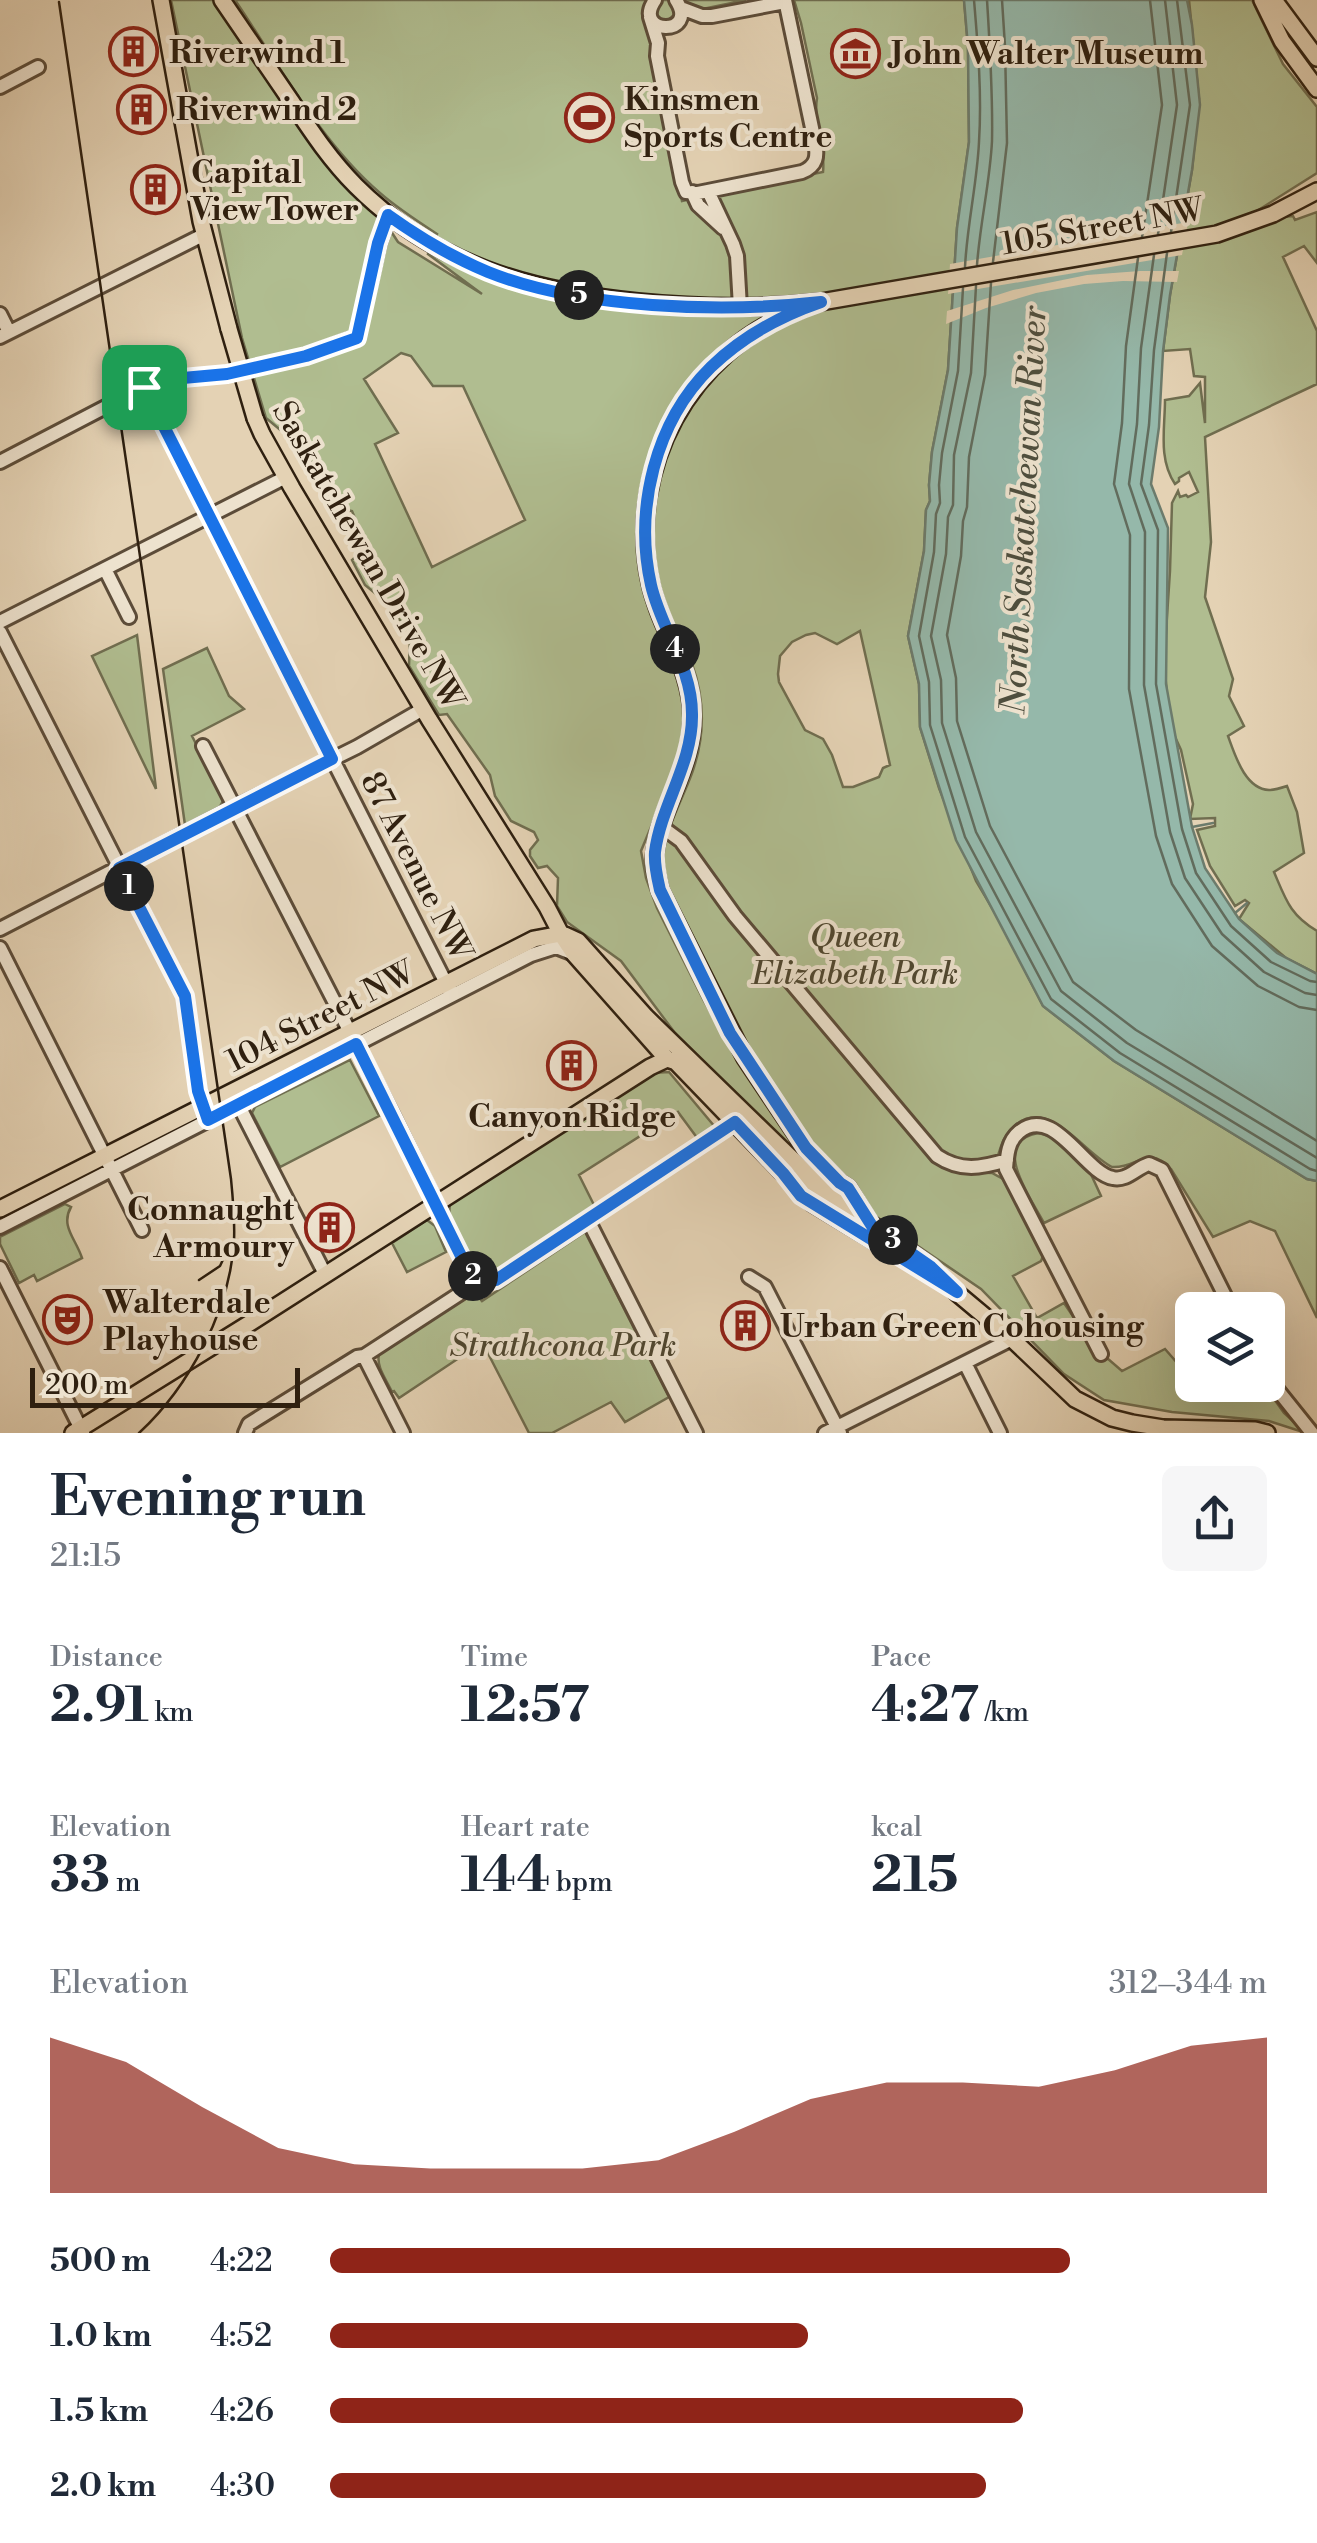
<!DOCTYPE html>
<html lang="en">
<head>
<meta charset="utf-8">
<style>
  body { margin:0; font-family:"Libre Bodoni",serif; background:#f6f6f7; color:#1f2937; height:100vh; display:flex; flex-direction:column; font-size:38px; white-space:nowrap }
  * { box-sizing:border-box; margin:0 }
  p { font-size:32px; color:#747a83 }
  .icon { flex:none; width:55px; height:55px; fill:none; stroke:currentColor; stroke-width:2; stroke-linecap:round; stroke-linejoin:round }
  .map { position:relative; height:1433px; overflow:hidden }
  .drawer { display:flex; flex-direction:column; background:#fff; flex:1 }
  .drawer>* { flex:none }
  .buttons { position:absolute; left:1175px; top:1292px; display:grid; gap:20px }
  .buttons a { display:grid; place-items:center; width:110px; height:110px; border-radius:15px; background:#fff; box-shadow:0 10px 40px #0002; font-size:50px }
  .scale { position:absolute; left:30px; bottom:25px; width:270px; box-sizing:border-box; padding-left:10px; border:5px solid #2f2010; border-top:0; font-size:28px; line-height:35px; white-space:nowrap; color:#2f2010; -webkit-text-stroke:8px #ede2ce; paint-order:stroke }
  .pin { position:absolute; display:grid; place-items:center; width:85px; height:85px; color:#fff; margin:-42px; border-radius:20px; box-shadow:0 5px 15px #0006 }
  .km { position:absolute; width:50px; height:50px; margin:-25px; border-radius:50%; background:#222; color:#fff; font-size:28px; line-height:50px; text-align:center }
  .round { display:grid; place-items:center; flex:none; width:105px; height:105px; border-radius:15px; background:#f6f6f7 }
  .summary { display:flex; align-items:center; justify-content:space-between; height:170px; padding:0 50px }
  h1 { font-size:55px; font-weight:700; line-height:75px }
  .metrics { display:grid; grid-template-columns:repeat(3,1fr); gap:15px; height:170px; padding:10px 50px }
  .metrics div { display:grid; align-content:center }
  .metrics b { font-size:50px; font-weight:700 }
  .metrics small { font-size:28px; font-weight:400 }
  .metrics p { font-size:28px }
  .chart { height:280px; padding:20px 50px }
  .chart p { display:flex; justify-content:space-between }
  .chart svg { width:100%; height:180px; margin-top:10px; fill:#8f2418; opacity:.7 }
  ul { padding:0 50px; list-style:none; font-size:32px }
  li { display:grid; grid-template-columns:160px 120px 1fr; align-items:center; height:75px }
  li i { height:25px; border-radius:12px; background:#8f2418 }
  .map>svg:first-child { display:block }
  .green { fill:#b0bd90; stroke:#706e50; stroke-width:2.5; fill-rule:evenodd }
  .water { fill:#95b8aa; stroke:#6c7b6c; stroke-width:2.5 }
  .pier { fill:#e4d2b4 }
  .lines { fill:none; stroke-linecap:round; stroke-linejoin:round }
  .shore { stroke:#626c5d; stroke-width:2.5 }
  .stream { stroke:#6c7b6c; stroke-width:2.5 }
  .minor-casing { stroke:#5c4c39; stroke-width:18 }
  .major-casing { stroke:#2f2010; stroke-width:20 }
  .minor { stroke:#ede2ce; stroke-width:12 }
  .major { stroke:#e4d2b4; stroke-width:15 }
  .tram { stroke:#2f2010; stroke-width:2.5 }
  .major-bridge-casing { stroke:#2f2010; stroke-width:20; stroke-linecap:butt }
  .major-bridge { stroke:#e4d2b4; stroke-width:15 }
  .route-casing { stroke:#fff; stroke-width:20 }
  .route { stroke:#1a73e8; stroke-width:12 }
  .labels { text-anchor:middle; stroke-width:8; stroke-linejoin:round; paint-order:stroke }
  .poi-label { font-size:32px; font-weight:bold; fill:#2f2010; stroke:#ede2ce; text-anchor:start }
  .street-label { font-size:32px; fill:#2f2010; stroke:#ede2ce }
  .park-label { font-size:32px; font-style:italic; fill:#4f4730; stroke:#ede2ce }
  .water-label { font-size:35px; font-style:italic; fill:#4e4e3e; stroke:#ede2ce }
</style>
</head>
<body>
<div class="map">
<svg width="1317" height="1433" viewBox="0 0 1317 1433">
  <rect width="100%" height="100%" fill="#e4d2b4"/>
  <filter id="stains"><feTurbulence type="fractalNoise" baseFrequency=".002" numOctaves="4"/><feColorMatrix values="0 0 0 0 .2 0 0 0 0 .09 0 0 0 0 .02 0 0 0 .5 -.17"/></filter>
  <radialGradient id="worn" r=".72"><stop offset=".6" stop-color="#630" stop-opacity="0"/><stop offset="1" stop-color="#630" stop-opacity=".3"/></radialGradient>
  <!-- green -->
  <path class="green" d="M 171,0 L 218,0 L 381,216 L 398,242 L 482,294 L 428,254 L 437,234 C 417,221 397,208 380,193 C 322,144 277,62 235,0 L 746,0 L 674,15 L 659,28 L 651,51 L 682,201 L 823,172 C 826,146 813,122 817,98 L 801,23 L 794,0 L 964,0 L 968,47 L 969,142 L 957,228 L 948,370 L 932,452 L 929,485 L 930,501 L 926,510 L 924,551 L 908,636 L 919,684 L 920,727 L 939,788 L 976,881 L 1001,923 L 1043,1006 L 1114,1061 L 1307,1179 L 1317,1181 L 1317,1318 L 1275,1231 L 1250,1221 L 1213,1237 L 1171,1169 C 1147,1143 1138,1169 1112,1167 C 1082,1152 1041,1085 1006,1136 C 1001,1143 1000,1151 997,1158 L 963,1172 L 992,1173 L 1003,1179 L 1044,1254 L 1041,1261 L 1013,1276 L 1037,1318 L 1064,1303 L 1093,1346 L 1122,1371 L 1165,1349 L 1192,1380 L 1192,1385 L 1197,1385 L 1206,1396 L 1235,1385 L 1264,1385 L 1284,1413 L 1306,1433 L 1269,1421 L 1172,1412 L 1104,1400 L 1064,1374 L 981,1289 L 871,1214 L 849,1180 L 813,1148 L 729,1022 L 664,886 C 655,845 678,811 692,773 C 705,737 705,700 692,664 L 686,685 L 684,748 L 641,851 L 646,878 L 657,908 L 704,1001 L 732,1050 L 804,1159 L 784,1144 L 675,1033 L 621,961 L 567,922 L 557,906 L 558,878 L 547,866 L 538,868 L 530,856 L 530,850 L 538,840 L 534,832 L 511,821 L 495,796 L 490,775 L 447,714 L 439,715 L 409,666 L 410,634 L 387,603 L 365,585 L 352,560 L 367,547 L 352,511 L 331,507 L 309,458 L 296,443 L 266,418 L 242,338 ZM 401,353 L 411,356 L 433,386 L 463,386 L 525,520 L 432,567 L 375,444 L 398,433 L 364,379 ZM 860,631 L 890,765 L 883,768 L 879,777 L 853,787 L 843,787 L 832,755 L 823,739 L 805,730 L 779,682 L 778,674 L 780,656 L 792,642 L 806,635 L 815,633 L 837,644 Z
    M 1189,0 L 1252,0 L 1283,64 L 1317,107 L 1317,173 L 1252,214 L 1273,218 L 1293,216 L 1295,220 L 1317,212 L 1317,263 L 1304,246 L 1283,257 L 1317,331 L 1317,384 L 1205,437 L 1211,542 L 1205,597 L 1233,679 L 1229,696 L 1244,726 L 1228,736 C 1235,755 1245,789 1269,790 C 1275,790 1281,788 1287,786 L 1297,812 L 1304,853 L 1274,872 C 1286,900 1290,915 1317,931 L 1317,974 L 1286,958 L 1239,919 L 1249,903 L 1245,900 L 1235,906 L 1210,866 L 1197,830 L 1215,826 L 1215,818 L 1190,819 L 1193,804 L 1181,750 L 1170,726 L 1164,662 L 1170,571 L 1172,503 L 1178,491 L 1180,497 L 1186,495 L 1188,497 L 1198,492 L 1189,472 L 1179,478 L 1179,481 L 1175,484 C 1158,459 1165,428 1165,400 L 1189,396 L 1200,383 L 1205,423 L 1205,377 L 1194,376 L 1190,349 L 1163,351 L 1170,295 L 1192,170 L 1199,99 Z
    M 137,635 L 156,789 L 92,656 Z
    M 207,648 L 229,696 L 244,709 L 192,736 L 224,799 L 219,808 L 185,825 L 163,669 Z
    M 350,1060 L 379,1116 L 280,1167 L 252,1113 L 255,1107 Z
    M 669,1072 L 715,1127 L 698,1139 L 678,1112 L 579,1175 L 594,1205 L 502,1268 L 488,1273 L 479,1270 L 473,1264 L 449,1218 L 450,1201 L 652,1073 Z
    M 1038,1133 L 1050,1136 L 1089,1170 L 1101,1196 L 1044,1223 C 1031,1198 989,1142 1038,1133 Z
    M 65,1204 L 71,1207 C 60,1226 76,1239 82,1258 L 37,1281 L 34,1275 L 19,1283 L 0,1244 L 0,1237 Z
    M 427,1220 L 435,1226 L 446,1252 L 407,1272 L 392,1243 Z
    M 585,1232 L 669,1397 L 625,1422 L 611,1402 L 552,1433 L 529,1433 L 478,1334 L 472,1338 L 477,1346 L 399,1398 L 394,1391 L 392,1392 C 386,1379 376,1367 379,1354 L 473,1291 L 482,1301 Z"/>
  <!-- water -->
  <path class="water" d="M 964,0 L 1187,0 L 1192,25 L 1200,105 L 1192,170 L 1170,295 L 1163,351 L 1159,427 L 1151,484 L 1168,528 L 1166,684 L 1192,827 L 1205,868 L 1239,919 L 1277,953 L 1317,974 L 1317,1181 L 1307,1179 L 1114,1061 L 1043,1006 L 956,840 L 920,727 L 919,684 L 908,636 L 924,551 L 926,510 L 930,501 L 929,485 L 932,452 L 948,370 L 957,228 L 969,142 L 968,47 Z"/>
  <!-- pier -->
  <path class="pier" d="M 1188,222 L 1182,255 L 948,294 L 950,264 Z
    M 1140,271 L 1179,271 L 1177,282 L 1123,281 L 1084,284 L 1036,293 L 986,308 L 946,324 L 947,311 L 1013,290 L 1087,275 Z"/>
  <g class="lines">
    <!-- shore -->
    <path class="shore" d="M 1171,232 L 1190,105 L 1177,0
      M 1158,234 L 1177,105 L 1165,0
      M 1142,237 L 1162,105 L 1150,0
      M 1167,253 L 1154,350 L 1149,425 L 1141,484 L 1158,530 L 1156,684 L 1182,829 L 1196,873 L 1231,926 L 1271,962 L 1310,981 L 1317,982
      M 1154,255 L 1141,348 L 1137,424 L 1129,484 L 1145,532 L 1144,685 L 1170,832 L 1185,878 L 1222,934 L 1264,972 L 1305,993 L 1317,995
      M 1138,258 L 1126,346 L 1122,423 L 1114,484 L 1130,535 L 1129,689 L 1156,836 L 1172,884 L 1212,946 L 1258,986 L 1299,1007 L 1317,1010
      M 993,262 L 1007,143 L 1005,46 L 1002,0
      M 977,265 C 980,223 990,182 992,141 C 993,94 990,47 987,0
      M 965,267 C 967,225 977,184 979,142 C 982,95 978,47 974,0
      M 991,283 L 985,375 L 969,457 L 967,507 L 963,521 L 961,556 L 947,635 L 956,678 L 957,721 L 990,826 L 1073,982 L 1136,1030 L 1317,1141
      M 976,286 L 971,373 L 954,455 L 953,505 L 948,517 L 946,554 L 931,636 L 941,680 L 942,723 L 976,832 L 1061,991 L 1127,1043 L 1317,1158
      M 963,288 L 958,371 L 942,453 L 939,485 L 940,503 L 936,514 L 934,552 L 919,636 L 929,682 L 930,725 L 965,837 L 1051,999 L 1120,1053 L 1310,1169 L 1317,1171"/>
    <!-- stream -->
    <path class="stream" d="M 1192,827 L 1213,823
      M 1235,913 L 1247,903"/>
    <defs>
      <path id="minor" d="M 655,0 C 631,35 700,37 676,0
        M 681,8 L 702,16 L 712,16 L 785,2
        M 650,17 L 658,43 L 657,56 L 682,182 L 686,192 L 698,193 L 802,172 C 817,166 818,156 815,142 L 785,0
        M 0,87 L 38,67
        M 708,191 L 733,244 L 737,256 L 740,307
        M 692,192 L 698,205 L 723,228
        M 0,314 L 9,332
        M 0,337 L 205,234
        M 144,387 L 452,995
        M 0,462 L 144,387 L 183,378 L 227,374 L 306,356 L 357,337 L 379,243 L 389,215
        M 105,569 L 129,617
        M 0,622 L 286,477
        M 0,632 L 185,996 L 198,1091 L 206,1113
        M 203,746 L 392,1114 L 468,1270 C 475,1280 485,1284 496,1280 L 735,1122
        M 662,827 L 681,841 L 735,916 L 937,1156 C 961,1172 981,1168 1007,1160
        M 0,929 L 234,808 L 357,747 L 423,709
        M 0,948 L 142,1230
        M 235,1098 L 325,1274
        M 588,1220 L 696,1433
        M 0,1227 L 531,955 L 556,947 L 574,954
        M 0,1268 L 83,1433
        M 749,1277 L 765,1287 L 840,1433
        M 1101,1354 L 1006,1169 C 1007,1155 1008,1141 1019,1132 C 1054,1103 1084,1173 1113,1178 C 1127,1181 1136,1168 1149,1164 L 1162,1170 L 1232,1310
        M 364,1356 L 403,1433
        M 965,1363 L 1000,1433
        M 1268,1378 L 1312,1433
        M 245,1433 L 249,1424 L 257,1419 L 357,1357 L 364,1356 L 467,1289
        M 825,1433 L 1012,1339"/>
      <path id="major" d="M 161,0 L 201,221 L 229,329
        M 222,0 C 245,34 268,67 291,101 C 311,131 330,160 356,186 C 435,265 530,291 638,302 C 700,308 760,309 821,302 L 1217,234 L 1273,214 L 1317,191
        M 1262,0 L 1282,41 L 1317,89
        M 1274,0 L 1317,58
        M 799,310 C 690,351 626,469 650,582 C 660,630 693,669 692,720 C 692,767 661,807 655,852 C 653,865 657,877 660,890 L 745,1058 L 806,1149 L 840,1183 L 848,1188 L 871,1226
        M 255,418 L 262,434 L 292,488 L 429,719 L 547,907 L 561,934 L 574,954 L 667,1059 L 676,1062 L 783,1173 L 821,1200 L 834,1200
        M 565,935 L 578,941 L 646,1017 L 823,1189 L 931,1267 L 957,1293 L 1012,1339 L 1075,1399 L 1112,1418 L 1132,1423 L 1163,1428 L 1255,1430 L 1267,1433
        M 812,1203 L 886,1248
        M 0,1209 L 534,939 L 561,934
        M 73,1433 L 250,1323 L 650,1067 L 667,1059"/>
    </defs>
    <!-- minor casing -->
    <use href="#minor" class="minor-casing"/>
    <!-- major casing -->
    <use href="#major" class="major-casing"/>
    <!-- minor -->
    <use href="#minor" class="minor"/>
    <!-- major -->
    <use href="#major" class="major"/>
    <!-- tram -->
    <path class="tram" d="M 59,2 L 231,1179 C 233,1199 235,1220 234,1241 C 230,1310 189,1387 139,1433
      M 199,1280 L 220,1266 L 228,1249"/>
    <defs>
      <path id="major-bridge" d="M 229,329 L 255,418"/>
    </defs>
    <!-- major-bridge casing -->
    <use href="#major-bridge" class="major-bridge-casing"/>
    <!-- major-bridge -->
    <use href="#major-bridge" class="major-bridge"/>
  </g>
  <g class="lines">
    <defs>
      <path id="route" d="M 388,215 C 420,238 452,257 488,272 C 580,309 723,313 821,302 C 780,316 743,336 711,367 C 655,422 634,509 651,585 C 661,629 692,667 692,714 C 693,763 661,805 655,852 C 654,865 657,877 660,890 L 730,1033 L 806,1148 L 840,1183 L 848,1188 L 872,1226 L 931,1267 L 957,1292 L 801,1196 L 783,1173 L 735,1122 L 496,1280 C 485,1283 475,1280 468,1270 L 356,1044 L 208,1120 L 198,1091 L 185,996 L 119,868 L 332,759 L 144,387 L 183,378 L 227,374 L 306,356 L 357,338 L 378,243 Z"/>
    </defs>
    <!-- route casing -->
    <use href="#route" class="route-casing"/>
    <!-- route -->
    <use href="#route" class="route"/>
  </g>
  <!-- icons -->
  <defs>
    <symbol id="building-ring" viewBox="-11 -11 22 22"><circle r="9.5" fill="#ede2ce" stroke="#8f2418" stroke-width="1.5"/><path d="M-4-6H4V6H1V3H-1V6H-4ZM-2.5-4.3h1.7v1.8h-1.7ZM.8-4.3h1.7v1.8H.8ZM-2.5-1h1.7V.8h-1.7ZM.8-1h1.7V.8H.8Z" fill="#8f2418"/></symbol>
    <symbol id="museum-ring" viewBox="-11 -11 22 22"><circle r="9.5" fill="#ede2ce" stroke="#8f2418" stroke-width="1.5"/><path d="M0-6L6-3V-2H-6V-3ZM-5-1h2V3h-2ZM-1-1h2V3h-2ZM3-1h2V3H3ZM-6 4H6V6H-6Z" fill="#8f2418"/></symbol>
    <symbol id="stadium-ring" viewBox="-11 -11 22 22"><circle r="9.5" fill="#ede2ce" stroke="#8f2418" stroke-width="1.5"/><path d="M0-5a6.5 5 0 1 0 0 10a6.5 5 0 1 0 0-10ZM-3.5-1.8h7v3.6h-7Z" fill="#8f2418"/></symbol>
    <symbol id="theatre-ring" viewBox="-11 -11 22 22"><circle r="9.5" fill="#ede2ce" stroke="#8f2418" stroke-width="1.5"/><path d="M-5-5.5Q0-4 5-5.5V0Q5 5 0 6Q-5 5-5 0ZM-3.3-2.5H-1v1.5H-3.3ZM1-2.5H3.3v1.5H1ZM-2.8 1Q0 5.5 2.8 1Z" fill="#8f2418"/></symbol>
  </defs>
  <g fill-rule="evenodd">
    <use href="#building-ring" x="106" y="24" width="55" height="55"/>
    <use href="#museum-ring" x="828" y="26" width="55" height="55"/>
    <use href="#building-ring" x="114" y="82" width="55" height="55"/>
    <use href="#stadium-ring" x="562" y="90" width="55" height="55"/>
    <use href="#building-ring" x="128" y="162" width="55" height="55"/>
    <use href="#building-ring" x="544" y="1038" width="55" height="55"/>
    <use href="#building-ring" x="302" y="1200" width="55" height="55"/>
    <use href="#theatre-ring" x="40" y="1292" width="55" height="55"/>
    <use href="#building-ring" x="718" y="1298" width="55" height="55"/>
  </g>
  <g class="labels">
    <!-- poi labels -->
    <g class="poi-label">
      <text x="169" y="63">Riverwind 1</text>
      <text x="891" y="64">John Walter Museum</text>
      <text x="624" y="110">Kinsmen<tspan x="624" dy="37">Sports Centre</tspan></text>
      <text x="176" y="120">Riverwind 2</text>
      <text x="191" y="183">Capital<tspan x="191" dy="37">View Tower</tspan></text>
      <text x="572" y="1127" text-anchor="middle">Canyon Ridge</text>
      <text x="294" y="1220" text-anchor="end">Connaught<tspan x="294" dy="37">Armoury</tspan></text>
      <text x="103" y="1313">Walterdale<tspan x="103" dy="37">Playhouse</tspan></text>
      <text x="780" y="1337">Urban Green Cohousing</text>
    </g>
    <!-- street labels -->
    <g class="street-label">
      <text transform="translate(1102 226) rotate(-10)" y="11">105 Street NW</text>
      <text transform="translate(369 555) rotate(60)" y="11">Saskatchewan Drive NW</text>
      <text transform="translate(417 866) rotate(63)" y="11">87 Avenue NW</text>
      <text transform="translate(320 1016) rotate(-27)" y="11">104 Street NW</text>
    </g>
    <!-- park labels -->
    <g class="park-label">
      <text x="855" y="947">Queen<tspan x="855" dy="37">Elizabeth Park</tspan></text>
      <text x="563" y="1356">Strathcona Park</text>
    </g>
    <!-- water labels -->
    <g class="water-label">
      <text transform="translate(1023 510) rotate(-87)" y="12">North Saskatchewan River</text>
    </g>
  </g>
  <rect width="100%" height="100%" filter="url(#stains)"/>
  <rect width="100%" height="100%" fill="url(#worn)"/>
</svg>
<div class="buttons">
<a><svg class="icon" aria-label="layers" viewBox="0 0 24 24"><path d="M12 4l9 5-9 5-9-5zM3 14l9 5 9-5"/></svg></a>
</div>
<div class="scale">200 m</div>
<div class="pin" style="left:144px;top:387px;background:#1e9e55"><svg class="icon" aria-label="arrive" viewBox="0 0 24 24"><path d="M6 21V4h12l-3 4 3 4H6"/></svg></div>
<b class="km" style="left:129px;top:886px">1</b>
<b class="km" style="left:473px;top:1276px">2</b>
<b class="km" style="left:893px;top:1240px">3</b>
<b class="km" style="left:675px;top:649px">4</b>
<b class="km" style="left:579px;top:295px">5</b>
</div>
<section class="drawer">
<div class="summary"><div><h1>Evening run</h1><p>21:15</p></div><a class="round"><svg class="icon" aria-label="share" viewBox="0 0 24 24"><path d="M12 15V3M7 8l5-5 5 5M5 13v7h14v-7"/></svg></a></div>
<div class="metrics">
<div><p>Distance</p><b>2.91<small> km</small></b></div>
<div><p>Time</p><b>12:57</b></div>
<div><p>Pace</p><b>4:27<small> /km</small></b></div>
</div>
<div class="metrics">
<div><p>Elevation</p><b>33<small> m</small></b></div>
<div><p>Heart rate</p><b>144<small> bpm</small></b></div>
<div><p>kcal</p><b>215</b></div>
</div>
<div class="chart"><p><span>Elevation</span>312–344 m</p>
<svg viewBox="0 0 160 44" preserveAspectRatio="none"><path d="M0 44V6L10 12L20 23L30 33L40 37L50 38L60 38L70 38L80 36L90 29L100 21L110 17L120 17L130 18L140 14L150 8L160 6V44z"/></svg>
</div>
<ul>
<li><b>500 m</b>4:22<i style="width:79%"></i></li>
<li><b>1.0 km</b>4:52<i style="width:51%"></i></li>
<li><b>1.5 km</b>4:26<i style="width:74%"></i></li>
<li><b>2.0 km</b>4:30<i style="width:70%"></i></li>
</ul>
</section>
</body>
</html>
